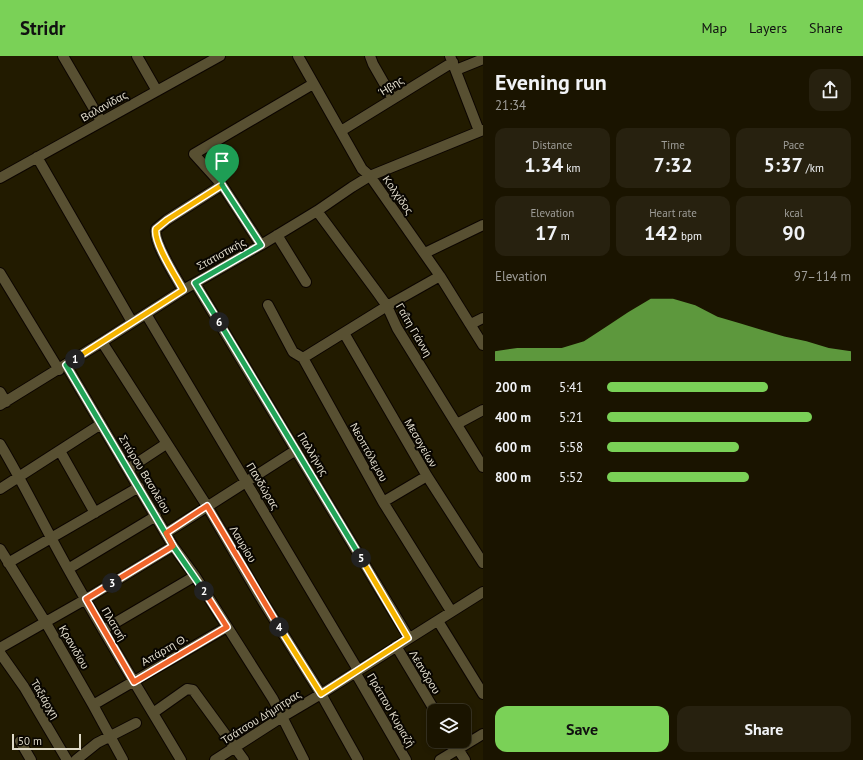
<!DOCTYPE html>
<html lang="en">
<head>
<meta charset="utf-8">
<style>
  body { margin:0; font-family:"PT Sans",sans-serif; background:#27210f; color:#f1f3f6; height:100vh; display:flex; flex-direction:column; font-size:15px; white-space:nowrap }
  * { box-sizing:border-box; margin:0 }
  p { font-size:13px; color:#9f9e99 }
  .icon { flex:none; width:22px; height:22px; fill:none; stroke:currentColor; stroke-width:2; stroke-linecap:round; stroke-linejoin:round }
  .map { position:relative; flex:1; overflow:hidden }
  .sheet { display:flex; flex-direction:column; background:#1a1400; width:380px }
  .sheet>* { flex:none }
  .buttons { position:absolute; left:427px; top:648px; display:grid; gap:8px }
  .buttons a { display:grid; place-items:center; width:44px; height:44px; border-radius:8px; background:#1a1400; box-shadow:0 2px 6px #0003,0 0 0 1px #383322; font-size:20px }
  .scale { position:absolute; left:12px; bottom:10px; width:69px; box-sizing:border-box; padding-left:4px; border:2px solid #dfdac9; border-top:0; font-size:11px; line-height:14px; white-space:nowrap; color:#dfdac9; -webkit-text-stroke:3px #090600; paint-order:stroke }
  .pin { position:absolute; display:grid; place-items:center; width:34px; height:34px; color:#fff; margin:-41px -17px; border-radius:50% 50% 50% 0; rotate:-45deg; box-shadow:0 0 4px #0007 }
  .pin .icon { rotate:45deg }
  .km { position:absolute; width:20px; height:20px; margin:-10px; border-radius:50%; background:#222; color:#fff; font-size:11px; line-height:20px; text-align:center }
  .round { display:grid; place-items:center; flex:none; width:42px; height:42px; border-radius:12px; background:#27210f }
  .head { display:flex; align-items:center; justify-content:space-between; height:68px; padding:0 12px }
  h1 { font-size:22px; font-weight:800; line-height:30px }
  .stats { display:grid; grid-template-columns:repeat(3,1fr); gap:6px; height:68px; padding:4px 12px }
  .stats div { display:grid; align-content:center; border-radius:10px; background:#27210f; text-align:center }
  .stats b { font-size:20px; font-weight:800 }
  .stats small { font-size:11px; font-weight:400 }
  .stats p { font-size:11px }
  .chart { height:112px; padding:8px 12px }
  .chart p { display:flex; justify-content:space-between }
  .chart svg { width:100%; height:72px; margin-top:4px; fill:#7ad157; opacity:.7 }
  .cta { display:flex; gap:8px; margin-top:auto; padding:8px 12px }
  .cta a { flex:1; height:46px; border-radius:12px; background:#7ad157; color:#111; font-size:16px; font-weight:800; line-height:46px; text-align:center }
  .cta a+a { background:#27210f; color:#f1f3f6 }
  ul { padding:0 12px; list-style:none; font-size:13px }
  li { display:grid; grid-template-columns:64px 48px 1fr; align-items:center; height:30px }
  li i { height:10px; border-radius:5px; background:#7ad157 }
  header { display:flex; align-items:center; gap:24px; box-sizing:border-box; height:56px; padding:0 20px; background:#7ad157; color:#111 }
  header strong { font-size:19px }
  nav { display:flex; gap:22px; margin-inline-start:auto; font-size:14px }
  main { display:flex; flex:1; min-height:0 }
  .map>svg:first-child { display:block }
  .lines { fill:none; stroke-linecap:round; stroke-linejoin:round }
  .minor-casing { stroke:#0c0500; stroke-width:12 }
  .minor { stroke:#585032; stroke-width:10 }
  .split-1-casing { stroke:#fff; stroke-width:8 }
  .split-2-casing { stroke:#fff; stroke-width:8 }
  .split-3-casing { stroke:#fff; stroke-width:8 }
  .split-4-casing { stroke:#fff; stroke-width:8 }
  .split-5-casing { stroke:#fff; stroke-width:8 }
  .split-6-casing { stroke:#fff; stroke-width:8 }
  .split-7-casing { stroke:#fff; stroke-width:8 }
  .split-1 { stroke:#f5b400; stroke-width:5 }
  .split-2 { stroke:#22a559; stroke-width:5 }
  .split-3 { stroke:#f0652b; stroke-width:5 }
  .split-4 { stroke:#f0652b; stroke-width:5 }
  .split-5 { stroke:#f5b400; stroke-width:5 }
  .split-6 { stroke:#22a559; stroke-width:5 }
  .split-7 { stroke:#22a559; stroke-width:5 }
  .labels { text-anchor:middle; stroke-width:4; stroke-linejoin:round; paint-order:stroke }
  .street-label { font-size:11px; fill:#dfdac9; stroke:#090600 }
</style>
</head>
<body>
<header>
<strong>Stridr</strong>
<nav><a>Map</a><a>Layers</a><a>Share</a></nav>
</header>
<main>
<div class="map">
<svg width="483" height="704" viewBox="0 0 483 704">
  <rect width="100%" height="100%" fill="#221b00"/>
  <g class="lines">
    <defs>
      <path id="minor" d="M 63,0 L 101,65
        M 137,0 L 157,35
        M 298,0 L 362,113 L 370,120 L 440,220 L 483,289
        M 370,0 L 373,8 L 393,43
        M 450,0 L 479,75
        M 456,14 L 483,3
        M 341,75 L 453,6
        M 37,101 L 132,266
        M 0,122 L 220,0
        M 317,155 L 377,236 L 387,250 L 397,272 L 483,411
        M 277,179 L 306,226
        M 261,189 L 222,129 L 194,98 L 313,28
        M 425,197 L 483,169
        M 0,217 L 59,314
        M 195,227 L 409,582
        M 183,234 C 176,221 153,186 156,173 L 167,164 L 222,129
        M 268,249 L 293,296 L 303,302 L 383,446 L 451,555
        M 146,258 L 358,614
        M 471,268 L 483,262
        M 344,277 L 427,420 L 483,507
        M 102,286 L 207,450 L 262,544 L 321,638 L 358,704
        M 303,302 L 387,250 L 440,220
        M 66,309 L 173,490 L 195,520 L 273,643 L 304,704
        M 0,336 L 6,346
        M 0,349 L 102,286 L 183,234 L 261,189 L 317,155 L 352,131 L 370,120 L 483,74
        M 457,368 L 483,354
        M 0,388 C 24,428 44,470 67,511 C 103,576 143,640 181,704
        M 60,395 L 95,457
        M 128,413 L 166,388
        M 0,433 L 101,368
        M 383,446 L 427,420
        M 166,477 L 296,394
        M 0,493 L 46,567 L 93,649 L 123,704
        M 8,507 L 139,431
        M 68,513 L 156,460
        M 438,565 L 483,638
        M 103,574 L 195,520
        M 396,590 L 435,655
        M 0,592 L 86,543 L 173,490
        M 0,597 L 24,631 L 67,704
        M 355,616 L 406,704
        M 93,649 L 227,571
        M 153,657 L 187,633 L 193,634 L 244,704
        M 20,685 L 31,704
        M 453,685 L 465,704
        M 76,704 L 97,687 L 136,667
        M 215,704 L 282,661 L 321,638 L 483,536
        M 440,704 L 483,678"/>
    </defs>
    <!-- minor casing -->
    <use href="#minor" class="minor-casing"/>
    <!-- minor -->
    <use href="#minor" class="minor"/>
  </g>
  <g class="lines">
    <defs>
      <path id="split-1" d="M 75,303 L 183,234 C 176,221 153,186 156,173 L 167,164 L 222,129"/>
      <path id="split-2" d="M 75,303 L 66,309 L 173,490 L 204,535"/>
      <path id="split-3" d="M 112,527 L 86,543 L 134,626 L 227,571 L 204,535"/>
      <path id="split-4" d="M 112,527 L 173,490 L 166,477 L 207,450 L 279,571"/>
      <path id="split-5" d="M 279,571 L 321,638 L 408,582 L 361,502"/>
      <path id="split-6" d="M 219,266 L 361,502"/>
      <path id="split-7" d="M 219,266 L 195,227 L 261,189 L 222,129"/>
    </defs>
    <!-- split-1 casing -->
    <use href="#split-1" class="split-1-casing"/>
    <!-- split-2 casing -->
    <use href="#split-2" class="split-2-casing"/>
    <!-- split-3 casing -->
    <use href="#split-3" class="split-3-casing"/>
    <!-- split-4 casing -->
    <use href="#split-4" class="split-4-casing"/>
    <!-- split-5 casing -->
    <use href="#split-5" class="split-5-casing"/>
    <!-- split-6 casing -->
    <use href="#split-6" class="split-6-casing"/>
    <!-- split-7 casing -->
    <use href="#split-7" class="split-7-casing"/>
    <!-- split-1 -->
    <use href="#split-1" class="split-1"/>
    <!-- split-2 -->
    <use href="#split-2" class="split-2"/>
    <!-- split-3 -->
    <use href="#split-3" class="split-3"/>
    <!-- split-4 -->
    <use href="#split-4" class="split-4"/>
    <!-- split-5 -->
    <use href="#split-5" class="split-5"/>
    <!-- split-6 -->
    <use href="#split-6" class="split-6"/>
    <!-- split-7 -->
    <use href="#split-7" class="split-7"/>
  </g>
  <g class="labels">
    <!-- street labels -->
    <g class="street-label">
      <text transform="translate(391 30) rotate(-32)" y="4">Ήβης</text>
      <text transform="translate(104 50) rotate(-29)" y="4">Βαλανίδας</text>
      <text transform="translate(398 139) rotate(55)" y="4">Κολχίδος</text>
      <text transform="translate(221 198) rotate(-29)" y="4">Στατιστικής</text>
      <text transform="translate(414 274) rotate(60)" y="4">Γαΐτη Γιάννη</text>
      <text transform="translate(421 387) rotate(60)" y="4">Μεσογείων</text>
      <text transform="translate(369 396) rotate(61)" y="4">Νεοπτόλεμου</text>
      <text transform="translate(313 398) rotate(59)" y="4">Παλλήνης</text>
      <text transform="translate(145 418) rotate(59)" y="4">Σπύρου Βασιλείου</text>
      <text transform="translate(263 430) rotate(59)" y="4">Πανδώρας</text>
      <text transform="translate(243 488) rotate(59)" y="4">Λαυρίου</text>
      <text transform="translate(114 568) rotate(60)" y="4">Πλατσή</text>
      <text transform="translate(74 591) rotate(60)" y="4">Κρανιδίου</text>
      <text transform="translate(164 594) rotate(-30)" y="4">Απάρτη Θ.</text>
      <text transform="translate(425 616) rotate(59)" y="4">Λέανδρου</text>
      <text transform="translate(45 643) rotate(59)" y="4">Ταξιάρχη</text>
      <text transform="translate(391 654) rotate(60)" y="4">Πράττου Κυριαζή</text>
      <text transform="translate(261 661) rotate(-32)" y="4">Τσάτσου Δήμητρας</text>
    </g>
  </g>
</svg>
<div class="buttons">
<a><svg class="icon" aria-label="layers" viewBox="0 0 24 24"><path d="M12 4l9 5-9 5-9-5zM3 14l9 5 9-5"/></svg></a>
</div>
<div class="scale">50 m</div>
<div class="pin" style="left:222px;top:129px;background:#1e9e55"><svg class="icon" aria-label="arrive" viewBox="0 0 24 24"><path d="M6 21V4h12l-3 4 3 4H6"/></svg></div>
<b class="km" style="left:75px;top:303px">1</b>
<b class="km" style="left:204px;top:535px">2</b>
<b class="km" style="left:112px;top:527px">3</b>
<b class="km" style="left:279px;top:571px">4</b>
<b class="km" style="left:361px;top:502px">5</b>
<b class="km" style="left:219px;top:266px">6</b>
</div>
<section class="sheet">
<div class="head"><div><h1>Evening run</h1><p>21:34</p></div><a class="round"><svg class="icon" aria-label="share" viewBox="0 0 24 24"><path d="M12 15V3M7 8l5-5 5 5M5 13v7h14v-7"/></svg></a></div>
<div class="stats">
<div><p>Distance</p><b>1.34<small> km</small></b></div>
<div><p>Time</p><b>7:32</b></div>
<div><p>Pace</p><b>5:37<small> /km</small></b></div>
</div>
<div class="stats">
<div><p>Elevation</p><b>17<small> m</small></b></div>
<div><p>Heart rate</p><b>142<small> bpm</small></b></div>
<div><p>kcal</p><b>90</b></div>
</div>
<div class="chart"><p><span>Elevation</span>97–114 m</p>
<svg viewBox="0 0 160 44" preserveAspectRatio="none"><path d="M0 44V38L10 36L20 36L30 36L40 32L50 23L60 14L70 6L80 6L90 10L100 17L110 21L120 25L130 29L140 32L150 36L160 38V44z"/></svg>
</div>
<ul>
<li><b>200 m</b>5:41<i style="width:66%"></i></li>
<li><b>400 m</b>5:21<i style="width:84%"></i></li>
<li><b>600 m</b>5:58<i style="width:54%"></i></li>
<li><b>800 m</b>5:52<i style="width:58%"></i></li>
</ul>
<div class="cta"><a>Save</a><a>Share</a></div>
</section>
</main>
</body>
</html>
